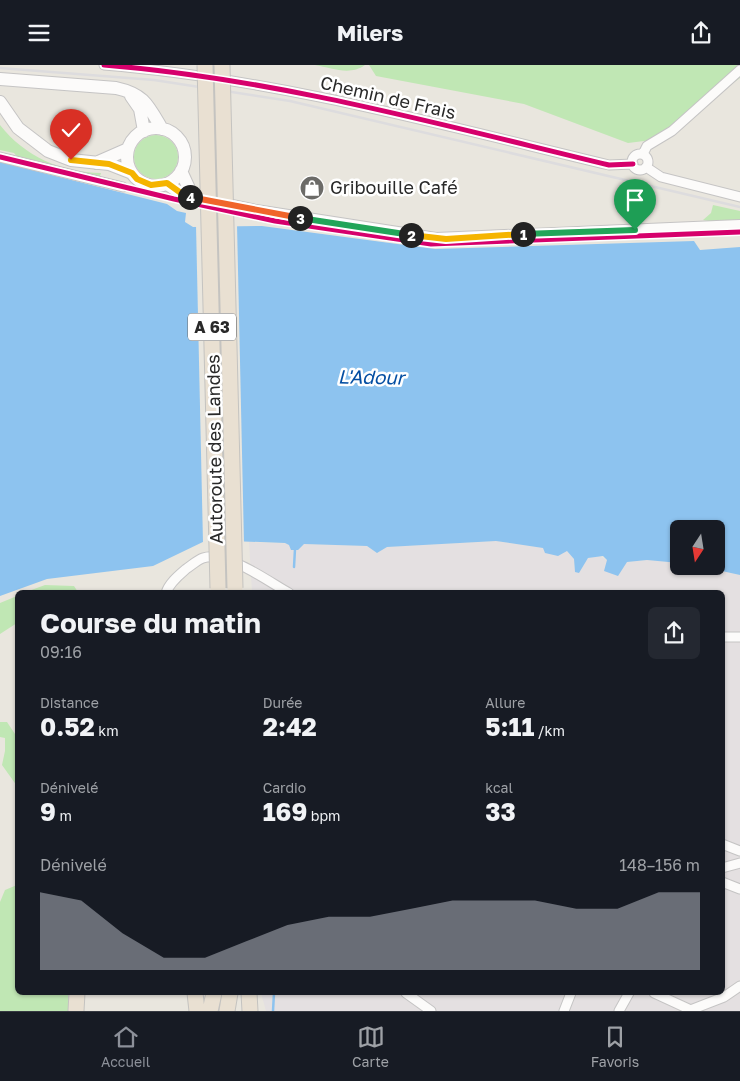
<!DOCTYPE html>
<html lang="fr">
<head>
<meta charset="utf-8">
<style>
  body { margin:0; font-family:"Golos Text",sans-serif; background:#242831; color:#f1f3f6; height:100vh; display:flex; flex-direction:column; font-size:19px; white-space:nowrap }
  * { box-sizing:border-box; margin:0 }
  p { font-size:16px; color:#9ea1a6 }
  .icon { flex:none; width:28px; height:28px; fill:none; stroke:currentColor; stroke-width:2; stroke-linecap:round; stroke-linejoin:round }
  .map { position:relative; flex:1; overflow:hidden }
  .details { position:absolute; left:15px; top:525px; width:710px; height:405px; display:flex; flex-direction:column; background:#171b24; border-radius:8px; box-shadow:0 1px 4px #0004 }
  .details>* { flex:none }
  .needle { width:32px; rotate:192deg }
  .fabs { position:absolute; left:670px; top:455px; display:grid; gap:10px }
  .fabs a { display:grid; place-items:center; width:55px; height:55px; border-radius:8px; background:#171b24; box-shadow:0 1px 4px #0004; font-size:25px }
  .pin { position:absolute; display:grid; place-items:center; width:42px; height:42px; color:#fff; margin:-51px -21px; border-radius:50% 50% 50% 0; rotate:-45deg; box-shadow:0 0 5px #0007 }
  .pin .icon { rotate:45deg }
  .km { position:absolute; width:25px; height:25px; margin:-12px; border-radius:50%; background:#222; color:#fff; font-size:14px; line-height:25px; text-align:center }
  .round { display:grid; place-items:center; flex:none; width:52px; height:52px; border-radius:8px; background:#242831 }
  .headline { display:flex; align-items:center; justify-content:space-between; height:85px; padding:0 25px }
  h1 { font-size:28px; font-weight:700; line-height:38px }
  .metrics { display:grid; grid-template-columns:repeat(3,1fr); gap:8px; height:85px; padding:5px 25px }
  .metrics div { display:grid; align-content:center }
  .metrics b { font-size:25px; font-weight:700 }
  .metrics small { font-size:14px; font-weight:400 }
  .metrics p { font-size:14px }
  .chart { height:140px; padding:10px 25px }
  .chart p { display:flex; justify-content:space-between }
  .chart svg { width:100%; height:90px; margin-top:5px; fill:#8c9099; opacity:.7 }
  header { display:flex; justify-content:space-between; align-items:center; height:65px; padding:0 25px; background:#171b24; font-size:22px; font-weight:700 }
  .tabs { display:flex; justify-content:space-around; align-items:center; height:70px; border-top:1px solid #363941; background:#171b24; font-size:14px; color:#9ea1a6 }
  .tabs a { display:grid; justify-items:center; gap:2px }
  .tabs .on { color:#8c9099 }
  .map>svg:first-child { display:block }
  .industrial { fill:#e4e0e1 }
  .green { fill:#c0e7b4 }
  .water { fill:#8dc3ef }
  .pier { fill:#e9e6de }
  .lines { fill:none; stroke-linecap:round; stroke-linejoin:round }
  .stream { stroke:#8dc3ef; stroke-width:2.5 }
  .minor-casing { stroke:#c5c4c4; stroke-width:11 }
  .secondary-casing { stroke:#c5c4c4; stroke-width:14 }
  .motorway-casing { stroke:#c4c3c0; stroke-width:17 }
  .minor { stroke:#fcfbfa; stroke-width:9 }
  .secondary { stroke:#fcfbfa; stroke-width:12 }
  .motorway { stroke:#e9e0d2; stroke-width:15 }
  .rail { stroke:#dddcde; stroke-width:2.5 }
  .motorway-bridge-casing { stroke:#c4c3c0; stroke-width:17; stroke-linecap:butt }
  .motorway-bridge { stroke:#e9e0d2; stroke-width:15 }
  .cycleway-casing { stroke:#fff; stroke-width:8 }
  .cycleway { stroke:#d6006c; stroke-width:5 }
  .split-1-casing { stroke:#fff; stroke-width:10 }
  .split-2-casing { stroke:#fff; stroke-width:10 }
  .split-3-casing { stroke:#fff; stroke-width:10 }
  .split-4-casing { stroke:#fff; stroke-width:10 }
  .split-5-casing { stroke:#fff; stroke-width:10 }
  .split-1 { stroke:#22a559; stroke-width:6 }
  .split-2 { stroke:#f5b400; stroke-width:6 }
  .split-3 { stroke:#22a559; stroke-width:6 }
  .split-4 { stroke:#f0652b; stroke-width:6 }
  .split-5 { stroke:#f5b400; stroke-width:6 }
  .labels { text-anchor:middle; stroke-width:5; stroke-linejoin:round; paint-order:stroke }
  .shield { fill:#fff; stroke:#696969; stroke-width:1 }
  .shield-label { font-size:16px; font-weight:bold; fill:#292929 }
  .street-label { font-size:18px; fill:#292929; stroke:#fff }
  .poi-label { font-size:18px; fill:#292929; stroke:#fff; text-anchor:start }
  .water-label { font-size:19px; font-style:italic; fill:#044ea2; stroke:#fff }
</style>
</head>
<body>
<header><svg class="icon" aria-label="menu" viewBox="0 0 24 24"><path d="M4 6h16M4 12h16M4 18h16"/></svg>Milers<svg class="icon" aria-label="share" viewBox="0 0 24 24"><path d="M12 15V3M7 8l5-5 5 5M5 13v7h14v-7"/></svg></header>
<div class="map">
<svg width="740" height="946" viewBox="0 0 740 946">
  <rect width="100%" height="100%" fill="#e9e6de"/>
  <!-- industrial -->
  <path class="industrial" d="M 496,476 L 544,483 L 562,487 L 567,486 L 574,494 L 575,506 L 579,508 L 588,493 L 599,491 L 607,495 L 627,497 L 647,495 L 679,498 L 679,501 L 699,501 L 740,510 L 740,946 L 266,946 L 261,928 L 722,928 L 722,528 L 252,527 L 249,477 L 367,481 L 377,488 L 386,482 Z"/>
  <!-- green -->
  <path class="green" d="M 315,0 L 365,0 C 350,11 332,3 315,0 Z
    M 369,0 L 740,0 L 740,13 L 652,75 L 628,78 L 524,39 L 376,11 Z
    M 0,60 C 25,92 61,107 101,108 L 99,114 L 18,93 L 14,88 L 0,85 Z
    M134 92a22 22 0 1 1 44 0a22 22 0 1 1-44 0Z
    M 713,140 L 740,146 L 740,155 L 715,157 L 703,155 L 711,148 Z
    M 45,520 L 74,521 L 78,527 L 26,527 Z
    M 17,531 L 17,558 L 0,569 L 0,538 Z
    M 0,657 L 7,657 L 17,672 L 17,721 L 2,700 L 5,686 L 5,673 L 0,672 Z
    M 17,820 L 18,928 L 68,928 L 69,946 L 0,946 L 0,837 L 5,825 Z"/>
  <!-- water -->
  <path class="water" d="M 0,97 L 167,139 L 177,146 L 186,148 L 185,157 L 193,162 L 262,161 L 435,184 L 694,176 L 700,185 L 740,182 L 740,510 L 699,501 L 716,501 L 716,464 L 679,464 L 679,498 L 647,495 L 627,497 L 618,511 L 604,506 L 607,495 L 603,491 L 588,493 L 579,508 L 575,507 L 574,494 L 567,486 L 558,491 L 545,488 L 543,483 L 496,476 L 387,482 L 377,488 L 367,481 L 304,479 L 298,485 L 291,485 L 289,480 L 285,478 L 207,475 L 153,501 L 47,514 L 0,531 Z"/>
  <!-- pier -->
  <path class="pier" d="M 237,159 L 244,479 L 203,478 L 196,160 Z"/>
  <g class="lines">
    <!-- stream -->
    <path class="stream" d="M 294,502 L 295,484
      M 273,946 L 274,928"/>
    <defs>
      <path id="minor" d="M 104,0 C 276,14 442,60 609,100 L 633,99
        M 643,89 L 647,81 L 672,66 L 740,5
        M632 97a8 8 0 1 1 16 0a8 8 0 1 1-16 0Z
        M 0,92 L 123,122
        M 646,102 L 661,112 L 740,132
        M 166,528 C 169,518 179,510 186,504 C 191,501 197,495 203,493 C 226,485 269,517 289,528
        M 722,572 L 740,572
        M 722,779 L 740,786
        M 722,803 L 740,798
        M 722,817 L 740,824
        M 406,928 L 431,946
        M 654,928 L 691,945
        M 564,946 L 571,928
        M 619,946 L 629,928
        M 688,946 L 724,932 L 740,921"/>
      <path id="secondary" d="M 0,14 L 116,23 C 144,29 148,40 162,64
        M 131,31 L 140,44 L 144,66
        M 0,37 L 18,63 L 48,86 L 71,95 L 109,99 L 132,108
        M127 92a29 29 0 1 1 58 0a29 29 0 1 1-58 0Z
        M 96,98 L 128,84
        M 181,106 L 191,128 L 198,133
        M 167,119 L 185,131 L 256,146 L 436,174 L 740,161"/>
      <path id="motorway" d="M 195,928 L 197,946
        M 249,928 L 250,946
        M 76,946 L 77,928
        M 210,946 L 214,928
        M 227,946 L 230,928"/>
    </defs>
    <!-- minor casing -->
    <use href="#minor" class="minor-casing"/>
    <!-- secondary casing -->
    <use href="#secondary" class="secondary-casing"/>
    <!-- motorway casing -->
    <use href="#motorway" class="motorway-casing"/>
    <!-- minor -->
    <use href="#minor" class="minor"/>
    <!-- secondary -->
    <use href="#secondary" class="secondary"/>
    <!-- motorway -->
    <use href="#motorway" class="motorway"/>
    <!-- rail -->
    <path class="rail" d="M 0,3 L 154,15 L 290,36 L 740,142"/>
    <defs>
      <path id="motorway-bridge" d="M 205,0 L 218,523
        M 222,0 L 235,523"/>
    </defs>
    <!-- motorway-bridge casing -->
    <use href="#motorway-bridge" class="motorway-bridge-casing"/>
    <!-- motorway-bridge -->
    <use href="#motorway-bridge" class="motorway-bridge"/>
    <defs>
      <path id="cycleway" d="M 104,0 C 276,14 442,60 609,100 L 633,99
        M 0,92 L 174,134 L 275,156 L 431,179 L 740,167"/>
    </defs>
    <!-- cycleway casing -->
    <use href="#cycleway" class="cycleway-casing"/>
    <!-- cycleway -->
    <use href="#cycleway" class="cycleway"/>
  </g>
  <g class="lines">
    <defs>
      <path id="split-1" d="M 523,169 L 635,165"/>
      <path id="split-2" d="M 411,170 L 446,174 L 523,169"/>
      <path id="split-3" d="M 300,153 L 411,170"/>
      <path id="split-4" d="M 190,132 L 300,153"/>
      <path id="split-5" d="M 71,95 L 109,99 L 132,108 L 137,114 L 151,120 L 167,118 L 185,131 L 190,132"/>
    </defs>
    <!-- split-1 casing -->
    <use href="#split-1" class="split-1-casing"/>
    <!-- split-2 casing -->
    <use href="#split-2" class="split-2-casing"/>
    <!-- split-3 casing -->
    <use href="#split-3" class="split-3-casing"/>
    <!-- split-4 casing -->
    <use href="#split-4" class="split-4-casing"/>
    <!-- split-5 casing -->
    <use href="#split-5" class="split-5-casing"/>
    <!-- split-1 -->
    <use href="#split-1" class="split-1"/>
    <!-- split-2 -->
    <use href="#split-2" class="split-2"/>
    <!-- split-3 -->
    <use href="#split-3" class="split-3"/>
    <!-- split-4 -->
    <use href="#split-4" class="split-4"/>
    <!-- split-5 -->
    <use href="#split-5" class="split-5"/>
  </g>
  <!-- icons -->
  <defs>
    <symbol id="shop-disc" viewBox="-11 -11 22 22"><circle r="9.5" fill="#6c6b68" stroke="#fff"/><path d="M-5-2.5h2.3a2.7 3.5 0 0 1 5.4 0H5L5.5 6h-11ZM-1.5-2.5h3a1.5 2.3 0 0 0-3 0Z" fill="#fff"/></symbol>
  </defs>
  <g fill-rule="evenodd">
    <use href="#shop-disc" x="298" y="109" width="28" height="28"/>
  </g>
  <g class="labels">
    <!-- shield labels -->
    <rect class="shield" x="188" y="248.5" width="48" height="27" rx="4"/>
    <g class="shield-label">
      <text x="212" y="268">A 63</text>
    </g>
    <!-- street labels -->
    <g class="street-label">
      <text transform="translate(388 33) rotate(13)" y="6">Chemin de Frais</text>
      <text transform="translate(215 384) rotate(-91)" y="6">Autoroute des Landes</text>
    </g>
    <!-- poi labels -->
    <g class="poi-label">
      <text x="330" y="129">Gribouille Café</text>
    </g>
    <!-- water labels -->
    <g class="water-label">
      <text transform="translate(371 312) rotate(1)" y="7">L'Adour</text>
    </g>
  </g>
</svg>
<div class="fabs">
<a><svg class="needle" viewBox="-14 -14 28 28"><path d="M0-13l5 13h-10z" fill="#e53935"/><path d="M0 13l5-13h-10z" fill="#9ea1a6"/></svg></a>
</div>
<div class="pin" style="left:635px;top:165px;background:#1e9e55"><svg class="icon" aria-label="arrive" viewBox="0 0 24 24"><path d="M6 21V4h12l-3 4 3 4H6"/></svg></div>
<div class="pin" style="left:71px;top:95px;background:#d93025"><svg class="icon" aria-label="check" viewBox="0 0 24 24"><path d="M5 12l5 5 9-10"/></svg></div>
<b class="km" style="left:523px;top:169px">1</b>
<b class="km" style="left:411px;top:170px">2</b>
<b class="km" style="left:300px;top:153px">3</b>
<b class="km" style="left:190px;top:132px">4</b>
<section class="details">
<div class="headline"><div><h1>Course du matin</h1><p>09:16</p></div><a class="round"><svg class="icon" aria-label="share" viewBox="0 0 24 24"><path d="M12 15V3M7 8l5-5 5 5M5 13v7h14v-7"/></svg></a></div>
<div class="metrics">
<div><p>Distance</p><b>0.52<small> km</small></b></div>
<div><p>Durée</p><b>2:42</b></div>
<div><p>Allure</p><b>5:11<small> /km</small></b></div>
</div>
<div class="metrics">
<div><p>Dénivelé</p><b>9<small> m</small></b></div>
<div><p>Cardio</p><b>169<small> bpm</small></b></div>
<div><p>kcal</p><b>33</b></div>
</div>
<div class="chart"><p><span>Dénivelé</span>148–156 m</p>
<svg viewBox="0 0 160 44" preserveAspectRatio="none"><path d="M0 44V6L10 10L20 26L30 38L40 38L50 30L60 22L70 18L80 18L90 14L100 10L110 10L120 10L130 14L140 14L150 6L160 6V44z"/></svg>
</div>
</section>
</div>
<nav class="tabs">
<a class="on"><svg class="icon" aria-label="home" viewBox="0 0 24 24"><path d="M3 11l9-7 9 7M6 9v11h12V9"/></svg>Accueil</a>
<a><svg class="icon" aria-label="map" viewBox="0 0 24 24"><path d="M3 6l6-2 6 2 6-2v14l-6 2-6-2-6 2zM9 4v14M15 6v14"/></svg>Carte</a>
<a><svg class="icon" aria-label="saved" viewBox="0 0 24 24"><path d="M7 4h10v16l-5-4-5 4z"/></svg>Favoris</a>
</nav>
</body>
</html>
